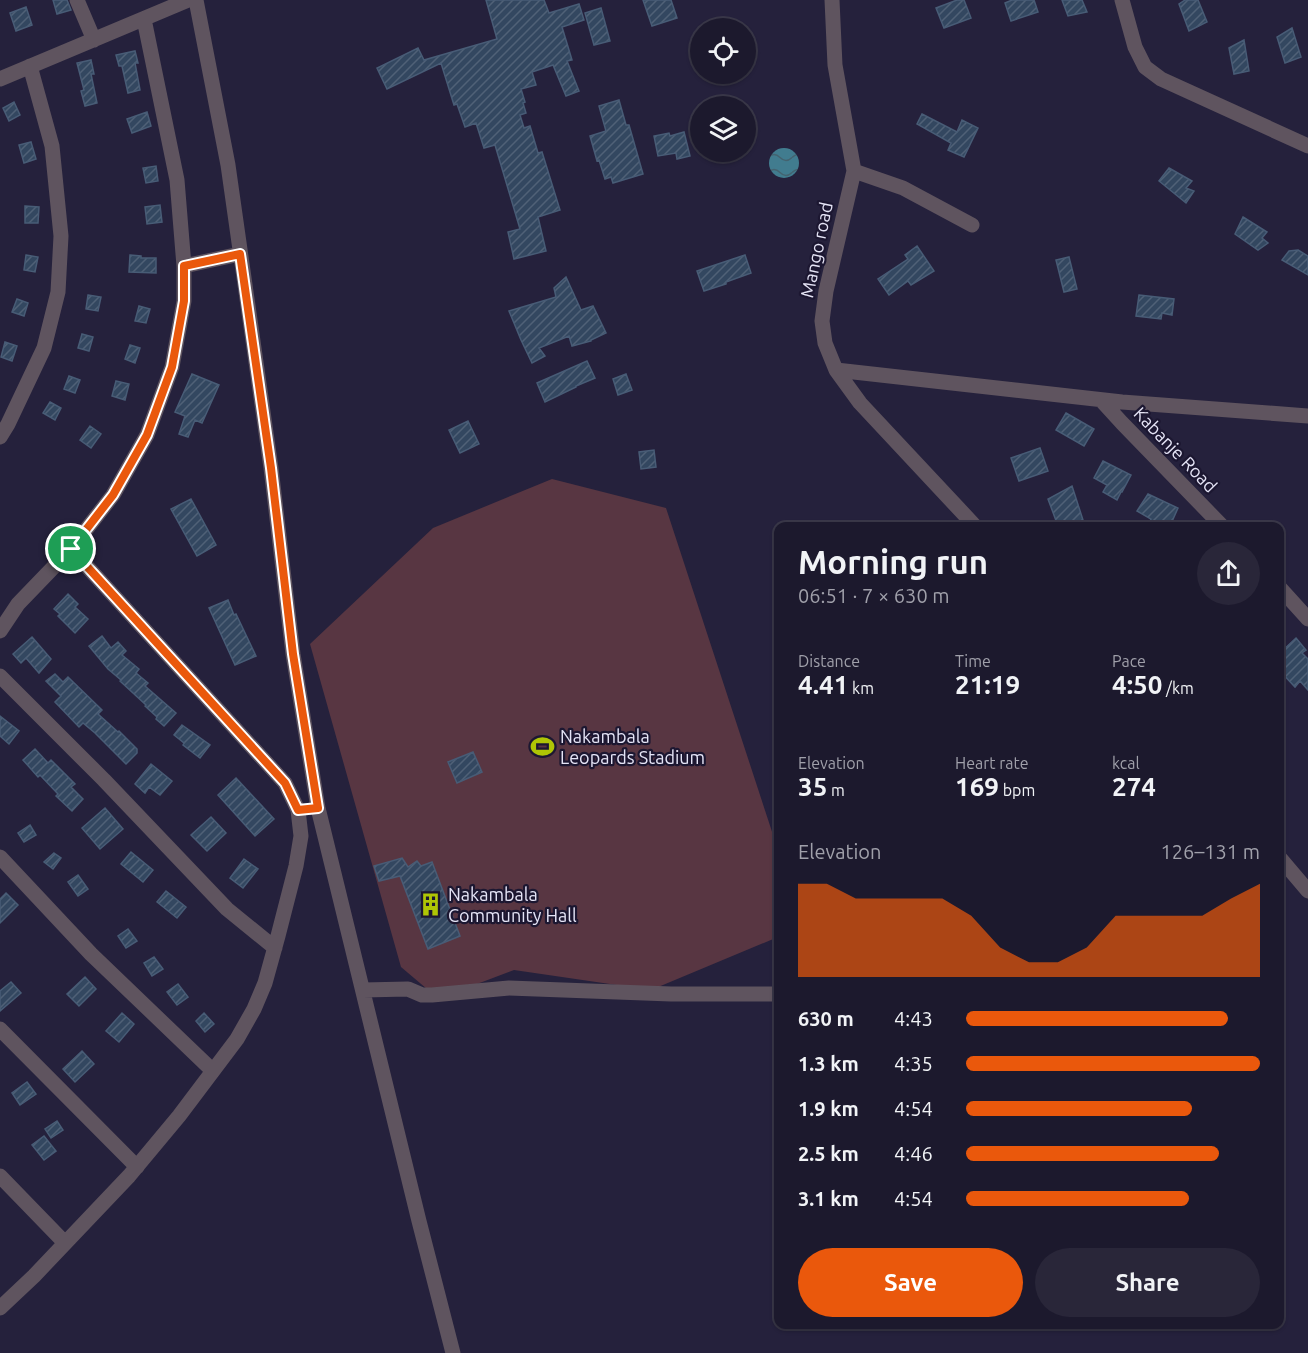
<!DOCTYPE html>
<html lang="en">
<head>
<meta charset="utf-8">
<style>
  body { margin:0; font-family:Ubuntu,sans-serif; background:#292639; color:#f1f3f6; height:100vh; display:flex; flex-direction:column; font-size:22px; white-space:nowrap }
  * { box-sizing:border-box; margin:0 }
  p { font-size:20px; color:#a0a0aa }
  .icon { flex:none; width:33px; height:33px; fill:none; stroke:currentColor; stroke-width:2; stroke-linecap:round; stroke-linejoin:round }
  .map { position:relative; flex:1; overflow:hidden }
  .panel { position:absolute; left:774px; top:522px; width:510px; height:807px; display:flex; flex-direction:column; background:#1c192d; border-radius:12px; box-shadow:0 2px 4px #0004,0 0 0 2px #3a3849 }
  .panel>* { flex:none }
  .fabs { position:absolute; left:690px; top:18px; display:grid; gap:12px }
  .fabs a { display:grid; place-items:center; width:66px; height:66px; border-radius:50%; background:#1c192d; box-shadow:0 2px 4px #0004,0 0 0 2px #3a3849; font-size:30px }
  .pin { position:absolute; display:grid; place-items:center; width:51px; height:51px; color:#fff; margin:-26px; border:3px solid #fff; border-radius:50%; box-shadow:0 2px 6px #0007 }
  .round { display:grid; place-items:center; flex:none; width:63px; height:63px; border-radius:32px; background:#292639 }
  .head { display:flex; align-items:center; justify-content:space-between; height:102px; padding:0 24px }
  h1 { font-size:33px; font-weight:600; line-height:45px }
  .metrics { display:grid; grid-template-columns:repeat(3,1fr); gap:9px; height:102px; padding:6px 24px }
  .metrics div { display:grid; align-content:center }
  .metrics b { font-size:26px; font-weight:600 }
  .metrics small { font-size:16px; font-weight:400 }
  .metrics p { font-size:16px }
  .chart { height:168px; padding:12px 24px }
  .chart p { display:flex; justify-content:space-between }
  .chart svg { width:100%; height:108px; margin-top:6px; fill:#ea580c; opacity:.7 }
  .action { display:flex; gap:12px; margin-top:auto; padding:12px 24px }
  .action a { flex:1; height:69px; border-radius:36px; background:#ea580c; color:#fff; font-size:24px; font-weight:600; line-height:69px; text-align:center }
  .action a+a { background:#292639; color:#f1f3f6 }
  ul { padding:0 24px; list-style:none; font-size:20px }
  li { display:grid; grid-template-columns:96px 72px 1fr; align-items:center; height:45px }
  li i { height:15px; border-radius:8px; background:#ea580c }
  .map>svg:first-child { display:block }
  .pitch { fill:#583642 }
  .water { fill:url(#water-waves) }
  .building { fill:url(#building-hatch); stroke:#485c76; stroke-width:1.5 }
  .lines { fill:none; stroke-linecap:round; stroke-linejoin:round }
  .minor { stroke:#5f545f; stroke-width:15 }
  .route-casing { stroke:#fff; stroke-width:12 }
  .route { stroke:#ea580c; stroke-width:8 }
  .labels { text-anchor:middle; stroke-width:4.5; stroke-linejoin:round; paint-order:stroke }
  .street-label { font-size:18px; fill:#e5e4f6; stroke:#1c1731 }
  .poi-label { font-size:18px; fill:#e5e4f6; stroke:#1c1731; text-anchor:start }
</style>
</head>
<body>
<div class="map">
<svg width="1308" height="1353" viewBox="0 0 1308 1353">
  <defs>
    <pattern id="water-waves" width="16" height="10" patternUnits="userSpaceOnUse" patternTransform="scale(1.5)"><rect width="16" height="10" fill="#417c8f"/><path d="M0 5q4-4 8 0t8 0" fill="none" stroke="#436370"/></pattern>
    <pattern id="building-hatch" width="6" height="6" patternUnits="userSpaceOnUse" patternTransform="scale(1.5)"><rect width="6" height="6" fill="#334760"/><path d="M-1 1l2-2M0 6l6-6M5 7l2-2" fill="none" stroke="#506177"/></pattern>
  </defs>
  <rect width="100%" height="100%" fill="#25213c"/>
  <!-- pitch -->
  <path class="pitch" d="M 552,479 L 666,508 L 778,850 L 778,937 L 651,990 L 514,970 L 477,984 L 427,989 L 401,967 L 310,644 L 433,528 Z"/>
  <!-- water -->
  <path class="water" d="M769 163a15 15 0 1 1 30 0a15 15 0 1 1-30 0Z"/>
  <!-- building -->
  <path class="building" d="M 53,0 L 67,0 L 71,10 L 57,14 Z
    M 486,0 L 544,0 L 549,13 L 579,4 L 584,20 L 562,27 L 572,60 L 567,61 L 579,91 L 566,96 L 553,65 L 532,72 L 536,85 L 521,89 L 525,102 L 523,103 L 526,113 L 520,115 L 524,128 L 530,126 L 538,153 L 542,152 L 560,210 L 538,217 L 546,251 L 514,259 L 508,232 L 520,229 L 495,145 L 484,148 L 476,123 L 465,127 L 457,104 L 454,105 L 441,63 L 387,89 L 377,68 L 418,48 L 424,60 L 497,39 Z
    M 643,0 L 671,0 L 677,18 L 652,26 Z
    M 957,0 L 964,0 L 971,18 L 944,28 L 936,8 Z
    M 1012,0 L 1034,0 L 1038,12 L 1011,21 L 1005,3 Z
    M 1062,0 L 1082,0 L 1087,12 L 1068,16 Z
    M 1185,0 L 1198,0 L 1207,22 L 1189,31 L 1179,4 Z
    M 26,7 L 32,25 L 16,31 L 10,13 Z
    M 601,8 L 610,41 L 594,45 L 585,13 Z
    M 1292,28 L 1301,57 L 1285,63 L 1277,37 Z
    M 1244,40 L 1249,71 L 1234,74 L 1229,48 Z
    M 135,51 L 138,63 L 135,63 L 140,90 L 128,93 L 122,66 L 119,66 L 116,55 Z
    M 91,60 L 94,74 L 91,74 L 97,103 L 85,106 L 81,91 L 84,90 L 77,63 Z
    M 619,100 L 626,125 L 629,125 L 643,174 L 613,183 L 611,177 L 605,179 L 599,160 L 597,161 L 590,136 L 606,131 L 599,106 Z
    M 14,102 L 20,115 L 9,121 L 3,108 Z
    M 147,112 L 151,126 L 132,133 L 127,119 Z
    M 922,114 L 957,132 L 962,120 L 978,128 L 964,157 L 948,150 L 951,143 L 917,124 Z
    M 684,132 L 690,156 L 677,159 L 676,153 L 658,156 L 654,136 L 669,133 L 670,136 Z
    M 31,142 L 36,159 L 24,163 L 19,145 Z
    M 156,166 L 158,181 L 146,183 L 143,168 Z
    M 1169,168 L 1192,181 L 1186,188 L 1194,191 L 1186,203 L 1159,181 Z
    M 160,205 L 162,222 L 147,224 L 145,207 Z
    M 25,206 L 39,207 L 38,223 L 25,223 Z
    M 1243,217 L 1267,232 L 1262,238 L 1268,243 L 1258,250 L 1235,234 Z
    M 917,246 L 934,271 L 911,285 L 908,281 L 889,295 L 878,279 L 908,259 L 905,255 Z
    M 1298,250 L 1308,256 L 1308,275 L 1282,260 L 1289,251 Z
    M 26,255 L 38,257 L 35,272 L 24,270 Z
    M 130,255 L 141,256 L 141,258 L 156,258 L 156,273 L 129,272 Z
    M 745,255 L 751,273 L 726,282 L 726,284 L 704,291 L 697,271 Z
    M 1069,257 L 1077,289 L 1064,292 L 1056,260 Z
    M 566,277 L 581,310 L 593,306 L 606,333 L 591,340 L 591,341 L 572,346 L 569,336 L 539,348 L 545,356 L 532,363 L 521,340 L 509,311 L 556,297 L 554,288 Z
    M 88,295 L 101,297 L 98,311 L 86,309 Z
    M 1139,295 L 1174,299 L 1172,315 L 1162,313 L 1161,319 L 1136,316 Z
    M 17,299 L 28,303 L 24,316 L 12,312 Z
    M 139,306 L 150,309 L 146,323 L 135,321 Z
    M 82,334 L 93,337 L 89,351 L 78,348 Z
    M 5,342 L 17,346 L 12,361 L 1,357 Z
    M 130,345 L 140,348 L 135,363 L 125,359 Z
    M 587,361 L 595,378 L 576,386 L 576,387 L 545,402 L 537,383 Z
    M 192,374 L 219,385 L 202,423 L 195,420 L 188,437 L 179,434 L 185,416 L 175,412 Z
    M 626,374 L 632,390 L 618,395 L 613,379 Z
    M 69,376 L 80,380 L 75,393 L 64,389 Z
    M 116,381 L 129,384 L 125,400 L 112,396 Z
    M 50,402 L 61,408 L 55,420 L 43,413 Z
    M 1066,413 L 1094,429 L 1084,446 L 1056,430 Z
    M 468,421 L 479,444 L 460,453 L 449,430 Z
    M 90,426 L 101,434 L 91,448 L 80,440 Z
    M 1040,448 L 1048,471 L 1019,481 L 1011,458 Z
    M 654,450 L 656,467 L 641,469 L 639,452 Z
    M 1103,461 L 1131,475 L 1122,492 L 1121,492 L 1117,500 L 1103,492 L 1107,485 L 1094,478 Z
    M 1072,486 L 1083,520 L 1069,526 L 1058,526 L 1048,499 Z
    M 1148,494 L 1178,508 L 1170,526 L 1149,526 L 1151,519 L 1137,511 Z
    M 191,499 L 216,545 L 197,556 L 171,509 Z
    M 68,594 L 78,604 L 75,607 L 88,619 L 75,633 L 58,616 L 60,614 L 54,609 Z
    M 228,600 L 234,615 L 236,614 L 256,656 L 235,665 L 209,608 Z
    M 102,636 L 111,648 L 118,642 L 126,651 L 122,655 L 139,669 L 136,673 L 148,683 L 145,686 L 176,713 L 164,726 L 156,719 L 157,717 L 145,706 L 146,705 L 120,681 L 121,680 L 108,669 L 89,646 Z
    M 32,637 L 51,659 L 39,673 L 26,658 L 21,663 L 13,654 Z
    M 1296,638 L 1306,650 L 1302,653 L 1308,659 L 1308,690 L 1300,681 L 1295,687 L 1280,671 L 1280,653 Z
    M 55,674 L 63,682 L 68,677 L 102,710 L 98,714 L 118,732 L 119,731 L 137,749 L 137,753 L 126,764 L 95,733 L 83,723 L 79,727 L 55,702 L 61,696 L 46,681 Z
    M 0,716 L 19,731 L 9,744 L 0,736 Z
    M 182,725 L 210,745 L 200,758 L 183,745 L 184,743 L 174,735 Z
    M 35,749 L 48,763 L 51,760 L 75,784 L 71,787 L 83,799 L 72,811 L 56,796 L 58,794 L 40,775 L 38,777 L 23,760 Z
    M 473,752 L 482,772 L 457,783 L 448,762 Z
    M 151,764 L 172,781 L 160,795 L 149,787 L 145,793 L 135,784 Z
    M 236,778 L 274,819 L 255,836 L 218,795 Z
    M 105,808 L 123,829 L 100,849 L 82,828 Z
    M 211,817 L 226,833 L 207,851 L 191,835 Z
    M 30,825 L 36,835 L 24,842 L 18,833 Z
    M 131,852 L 153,870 L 143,882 L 121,864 Z
    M 54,853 L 61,858 L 53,869 L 44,862 Z
    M 402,858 L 408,867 L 417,861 L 421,866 L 432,862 L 460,936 L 428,949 L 400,876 L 379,881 L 374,866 Z
    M 244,859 L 258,869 L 243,888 L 230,878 Z
    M 78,875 L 88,889 L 78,896 L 68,882 Z
    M 166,891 L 186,907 L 177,918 L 157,902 Z
    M 6,893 L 18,905 L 0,923 L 0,899 Z
    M 128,929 L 137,941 L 126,948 L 118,936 Z
    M 154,957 L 163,969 L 152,976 L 144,963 Z
    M 85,977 L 96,989 L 79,1006 L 67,994 Z
    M 11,982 L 21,993 L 0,1011 L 0,991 Z
    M 178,984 L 188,997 L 177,1005 L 167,992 Z
    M 122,1013 L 134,1024 L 119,1042 L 106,1031 Z
    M 204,1013 L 214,1024 L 205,1032 L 196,1021 Z
    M 82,1051 L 94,1064 L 75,1082 L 63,1069 Z
    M 27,1082 L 36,1094 L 20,1105 L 12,1093 Z
    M 57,1121 L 63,1130 L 51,1138 L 45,1129 Z
    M 44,1136 L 56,1151 L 44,1160 L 32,1145 Z"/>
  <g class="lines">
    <!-- minor -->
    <path class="minor" d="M 77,0 L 94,40
      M 196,0 L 228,165 L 271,468 L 293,654 L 318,808 L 419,1221 L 453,1353
      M 832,0 L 835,65 L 854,171 L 826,291 L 822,321 L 825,343 L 836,370 L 860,403 L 975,526
      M 1122,0 L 1135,47 L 1145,67 L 1161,79 L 1308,146
      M 0,79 L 188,0
      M 854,171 L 903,188 L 972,225
      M 184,266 L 240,254
      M 836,370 L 1122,402 L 1308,416
      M 1101,400 L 1122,423 L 1222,526
      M 0,437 L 8,424 L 44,348 L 58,292 L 61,236 L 52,146 L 30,66
      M 1280,588 L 1308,619
      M 0,631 L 18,604 L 71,549 L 113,495 L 147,435 L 172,367 L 184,301 L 184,266 L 177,180 L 144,19
      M 0,676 L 104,780 L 227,909 L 275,948
      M 0,857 L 91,954 L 213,1071
      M 1280,858 L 1308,891
      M 363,990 L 408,989 L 422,995 L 432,995 L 509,988 L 671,994 L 778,994
      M 0,1029 L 137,1167
      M 0,1176 L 65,1243
      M 0,1308 L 34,1276 L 129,1176 L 179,1116 L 237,1039 L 254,1009 L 265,983 L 278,936 L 296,866 L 301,836 L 298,810 L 285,783 L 71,549"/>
  </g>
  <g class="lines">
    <defs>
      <path id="route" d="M 240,254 L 271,468 L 293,654 L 318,808 L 298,810 L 285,783 L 71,549 L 113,495 L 147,435 L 172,367 L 184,301 L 184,266 Z"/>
    </defs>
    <!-- route casing -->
    <use href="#route" class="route-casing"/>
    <!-- route -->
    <use href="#route" class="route"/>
  </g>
  <!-- icons -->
  <defs>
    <symbol id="stadium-bare" viewBox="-9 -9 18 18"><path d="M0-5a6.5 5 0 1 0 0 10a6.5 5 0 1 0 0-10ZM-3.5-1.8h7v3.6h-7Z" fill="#afc505" stroke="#1c1731" stroke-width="2.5" paint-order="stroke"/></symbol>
    <symbol id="building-bare" viewBox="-9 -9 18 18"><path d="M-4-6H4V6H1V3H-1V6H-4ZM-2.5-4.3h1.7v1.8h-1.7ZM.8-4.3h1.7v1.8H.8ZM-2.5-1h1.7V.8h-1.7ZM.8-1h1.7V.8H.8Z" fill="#afc505" stroke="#1c1731" stroke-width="2.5" paint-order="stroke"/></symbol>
  </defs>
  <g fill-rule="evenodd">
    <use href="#stadium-bare" x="526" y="730" width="33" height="33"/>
    <use href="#building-bare" x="414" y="888" width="33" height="33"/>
  </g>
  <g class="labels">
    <!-- street labels -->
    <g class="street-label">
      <text transform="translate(817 250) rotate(-78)" y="6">Mango road</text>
      <text transform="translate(1175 450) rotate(46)" y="6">Kabanje Road</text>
    </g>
    <!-- poi labels -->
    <g class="poi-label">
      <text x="560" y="743">Nakambala<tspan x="560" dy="21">Leopards Stadium</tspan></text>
      <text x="448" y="901">Nakambala<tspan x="448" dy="21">Community Hall</tspan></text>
    </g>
  </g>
</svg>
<div class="fabs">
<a><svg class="icon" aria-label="locate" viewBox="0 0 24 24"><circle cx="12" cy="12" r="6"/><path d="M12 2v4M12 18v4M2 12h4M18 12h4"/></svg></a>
<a><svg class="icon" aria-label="layers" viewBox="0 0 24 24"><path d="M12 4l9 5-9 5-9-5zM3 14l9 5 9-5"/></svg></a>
</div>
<div class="pin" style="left:71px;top:549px;background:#1e9e55"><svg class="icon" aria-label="arrive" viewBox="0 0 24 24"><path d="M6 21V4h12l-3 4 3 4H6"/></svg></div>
<section class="panel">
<div class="head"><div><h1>Morning run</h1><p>06:51 · 7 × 630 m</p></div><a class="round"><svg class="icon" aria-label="share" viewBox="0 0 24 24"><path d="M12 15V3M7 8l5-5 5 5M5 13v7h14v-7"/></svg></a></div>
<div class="metrics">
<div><p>Distance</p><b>4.41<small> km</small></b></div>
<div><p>Time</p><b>21:19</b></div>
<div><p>Pace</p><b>4:50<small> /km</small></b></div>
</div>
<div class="metrics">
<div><p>Elevation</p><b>35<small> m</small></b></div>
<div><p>Heart rate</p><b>169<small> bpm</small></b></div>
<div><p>kcal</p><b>274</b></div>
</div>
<div class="chart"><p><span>Elevation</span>126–131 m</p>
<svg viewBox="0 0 160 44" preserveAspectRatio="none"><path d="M0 44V6L10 6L20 12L30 12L40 12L50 12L60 19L70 32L80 38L90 38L100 32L110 19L120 19L130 19L140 19L150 12L160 6V44z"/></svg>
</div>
<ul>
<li><b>630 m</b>4:43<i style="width:89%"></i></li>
<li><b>1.3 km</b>4:35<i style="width:100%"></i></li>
<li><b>1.9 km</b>4:54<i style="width:77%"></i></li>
<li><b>2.5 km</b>4:46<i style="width:86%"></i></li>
<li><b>3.1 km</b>4:54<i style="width:76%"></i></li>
</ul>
<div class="action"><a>Save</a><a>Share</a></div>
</section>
</div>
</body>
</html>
